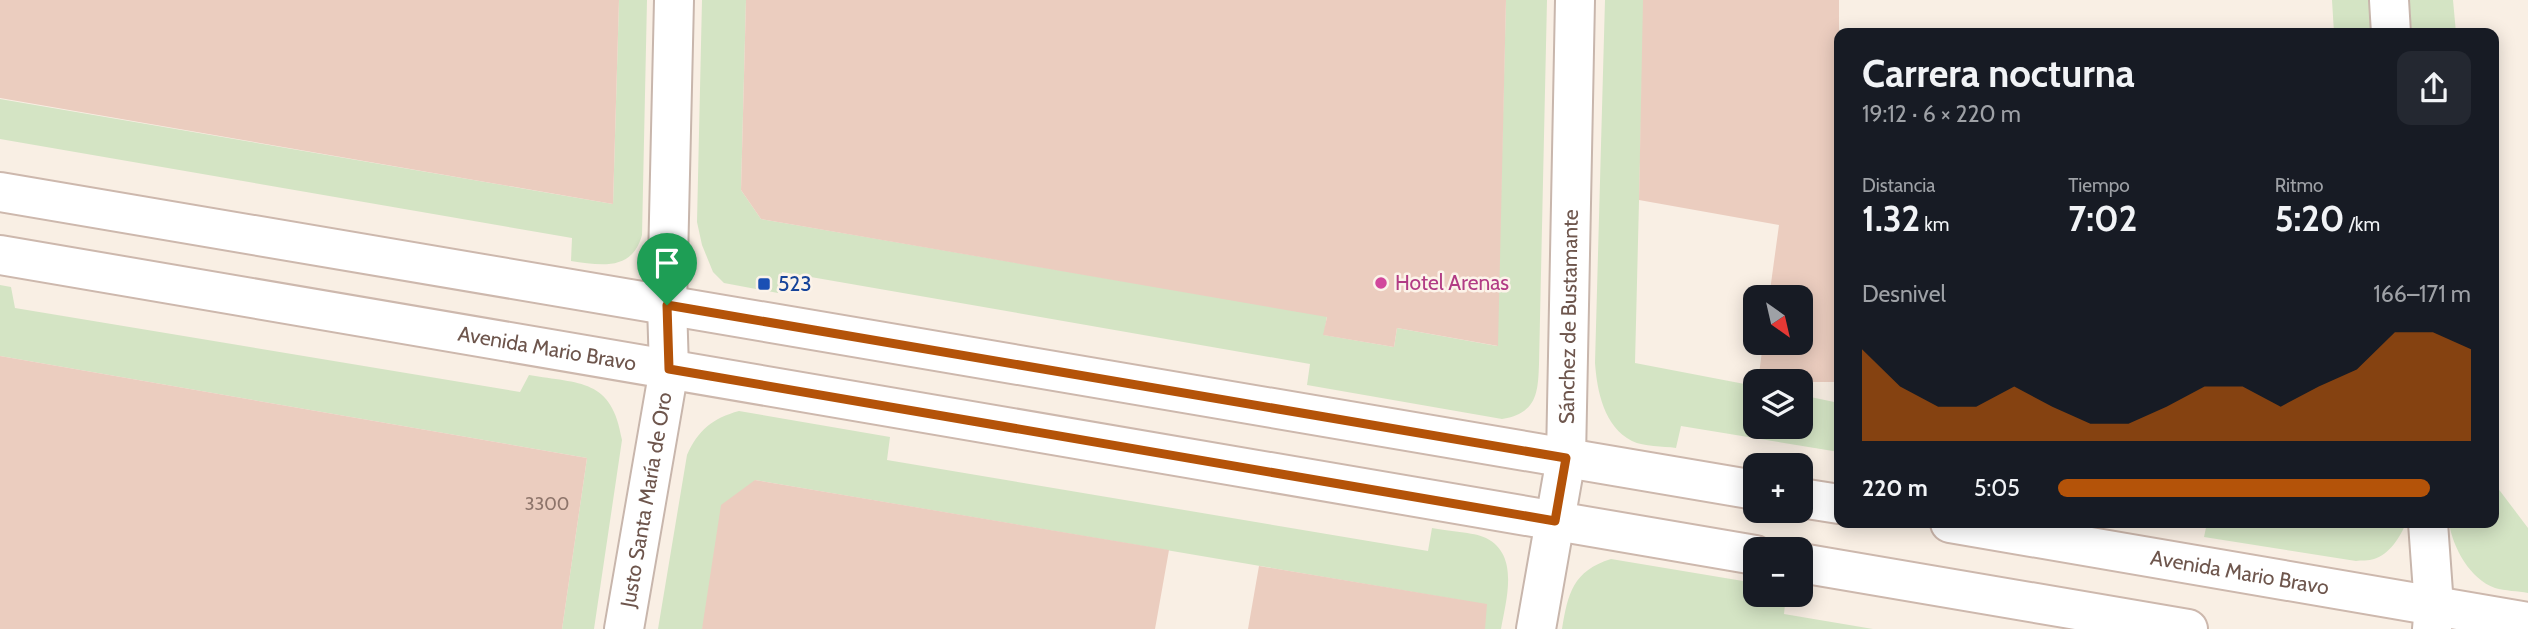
<!DOCTYPE html>
<html lang="es">
<head>
<meta charset="utf-8">
<style>
  body { margin:0; font-family:Cabin,sans-serif; background:#242831; color:#f1f3f6; height:100vh; display:flex; flex-direction:column; font-size:26px; white-space:nowrap }
  * { box-sizing:border-box; margin:0 }
  p { font-size:23px; color:#9ea1a6 }
  .icon { flex:none; width:38px; height:38px; fill:none; stroke:currentColor; stroke-width:2; stroke-linecap:round; stroke-linejoin:round }
  .map { position:relative; flex:1; overflow:hidden }
  .sheet { position:absolute; left:1834px; top:28px; width:665px; height:500px; display:flex; flex-direction:column; background:#171b24; border-radius:14px; box-shadow:0 4px 18px #0003 }
  .sheet>* { flex:none }
  .needle { width:46px; rotate:146deg }
  .buttons { position:absolute; left:1743px; top:285px; display:grid; gap:14px }
  .buttons a { display:grid; place-items:center; width:70px; height:70px; border-radius:14px; background:#171b24; box-shadow:0 4px 18px #0003; font-size:35px }
  .pin { position:absolute; display:grid; place-items:center; width:60px; height:60px; color:#fff; margin:-72px -30px; border-radius:50% 50% 50% 0; rotate:-45deg; box-shadow:0 0 7px #0007 }
  .pin .icon { rotate:45deg }
  .round { display:grid; place-items:center; flex:none; width:74px; height:74px; border-radius:14px; background:#242831 }
  .summary { display:flex; align-items:center; justify-content:space-between; height:119px; padding:0 28px }
  h1 { font-size:38px; font-weight:800; line-height:52px }
  .figures { display:grid; grid-template-columns:repeat(3,1fr); gap:10px; height:119px; padding:7px 28px }
  .figures div { display:grid; align-content:center }
  .figures b { font-size:35px; font-weight:800 }
  .figures small { font-size:19px; font-weight:400 }
  .figures p { font-size:19px }
  .chart { height:196px; padding:14px 28px }
  .chart p { display:flex; justify-content:space-between }
  .chart svg { width:100%; height:126px; margin-top:7px; fill:#b45309; opacity:.7 }
  ul { padding:0 28px; list-style:none; font-size:23px }
  li { display:grid; grid-template-columns:112px 84px 1fr; align-items:center; height:52px }
  li i { height:18px; border-radius:9px; background:#b45309 }
  .map>svg:first-child { display:block }
  .green { fill:#d4e4c4 }
  .building { fill:#ebcdbf }
  .lines { fill:none; stroke-linecap:round; stroke-linejoin:round }
  .street-casing { stroke:#c8b6ac; stroke-width:42 }
  .secondary-casing { stroke:#cdb8ad; stroke-width:42 }
  .street { stroke:#fff; stroke-width:38 }
  .secondary { stroke:#fff; stroke-width:38 }
  .route-casing { stroke:#fff; stroke-width:14 }
  .route { stroke:#b45309; stroke-width:9 }
  .hotel-dot { fill:#d1479c; stroke:#fcf3e9; stroke-width:2.5 }
  .transit-dot { fill:#1a4fb4; stroke:#fcf3e9; stroke-width:2.5 }
  .labels { text-anchor:middle; stroke-width:5; stroke-linejoin:round; paint-order:stroke }
  .number-label { font-size:18px; fill:#8d746a }
  .hotel-label { font-size:21px; fill:#b23c85; stroke:#fcf3e9; text-anchor:start }
  .transit-label { font-size:21px; fill:#164399; stroke:#fcf3e9; text-anchor:start }
  .street-label { font-size:21px; fill:#6e564d; stroke:#fcf3e9 }
</style>
</head>
<body>
<div class="map">
<svg width="2528" height="629" viewBox="0 0 2528 629">
  <rect width="100%" height="100%" fill="#f9efe4"/>
  <!-- green -->
  <path class="green" d="M 619,0 L 647,0 L 642,235 C 632,272 600,265 571,261 L 572,238 L 0,139 L 0,99 L 613,204 Z
    M 702,0 L 746,0 L 741,190 L 761,219 L 1327,316 L 1324,335 L 1394,347 L 1397,328 L 1497,346 L 1506,0 L 1547,0 L 1539,364 C 1538,395 1536,413 1502,419 L 1307,385 L 1310,364 L 782,272 L 778,293 L 724,283 L 713,272 L 702,245 L 697,222 Z
    M 1605,0 L 1644,0 L 1635,363 L 1755,386 L 1755,427 L 1801,427 L 1801,395 L 1839,403 L 1839,452 L 1681,426 L 1676,448 C 1663,446 1644,447 1632,441 C 1604,427 1597,391 1595,363 Z
    M 2332,0 L 2369,0 L 2371,33 L 2334,33 Z
    M 2409,0 L 2453,0 L 2456,33 L 2412,33 Z
    M 0,285 L 11,287 L 15,308 L 520,392 L 529,375 C 580,384 612,378 622,440 L 594,629 L 562,629 L 587,458 L 0,356 Z
    M 739,411 L 890,437 L 887,460 L 1428,551 L 1432,528 C 1446,531 1474,532 1486,538 C 1520,555 1506,600 1501,629 L 1456,629 L 1460,600 L 755,480 L 702,629 L 658,629 L 687,455 C 698,430 713,418 739,411 Z
    M 2494,464 L 2497,487 L 2528,528 L 2528,593 C 2518,591 2505,591 2495,588 C 2470,579 2453,548 2449,523 L 2494,523 Z
    M 2207,523 L 2406,523 C 2401,536 2389,555 2374,559 C 2369,561 2361,560 2356,561 L 2204,537 Z
    M 1611,559 L 1755,583 L 1755,595 L 1786,595 L 1784,614 L 1873,629 L 1562,629 C 1568,593 1573,571 1611,559 Z"/>
  <!-- building -->
  <path class="building" d="M 0,0 L 619,0 L 613,204 L 0,98 Z
    M 746,0 L 1506,0 L 1498,346 L 1397,328 L 1394,347 L 1323,335 L 1327,317 L 761,219 L 741,190 Z
    M 1643,0 L 1839,0 L 1839,382 L 1758,382 L 1763,343 L 1801,343 L 1801,298 L 1769,298 L 1779,225 L 1639,200 Z
    M 0,356 L 587,458 L 562,629 L 0,629 Z
    M 755,480 L 1169,550 L 1155,629 L 702,629 L 721,505 Z
    M 1259,566 L 1487,604 L 1485,629 L 1248,629 Z"/>
  <g class="lines">
    <defs>
      <g id="street">
        <path d="M 2389,0 L 2391,33"/>
        <path d="M 2428,523 L 2434,606 L 2432,629"/>
        <path id="s1" d="M 624,629 L 669,369 L 667,305 L 674,0"/>
        <path id="s2" d="M 1536,629 L 1566,458 L 1575,0"/>
      </g>
      <g id="secondary">
        <path d="M 0,192 L 1755,490"/>
        <path id="s3" d="M 0,255 L 1755,555"/>
        <path d="M 1801,498 L 1839,504"/>
        <path id="s4" d="M 1950,523 L 2528,622"/>
        <path d="M 1801,563 L 2188,629"/>
      </g>
    </defs>
    <!-- street casing -->
    <use href="#street" class="street-casing"/>
    <!-- secondary casing -->
    <use href="#secondary" class="secondary-casing"/>
    <!-- street -->
    <use href="#street" class="street"/>
    <!-- secondary -->
    <use href="#secondary" class="secondary"/>
  </g>
  <g class="lines">
    <defs>
      <path id="route" d="M 667,305 L 1566,458 L 1555,521 L 669,369 Z"/>
    </defs>
    <!-- route casing -->
    <use href="#route" class="route-casing"/>
    <!-- route -->
    <use href="#route" class="route"/>
  </g>
  <!-- markers -->
  <circle class="hotel-dot" cx="1381" cy="283" r="7"/>
  <rect class="transit-dot" x="757" y="277" width="14" height="14" rx="3.5"/>
  <g class="labels">
    <!-- number labels -->
    <g class="number-label">
      <text x="547" y="510">3300</text>
    </g>
    <!-- hotel labels -->
    <g class="hotel-label">
      <text x="1395" y="290">Hotel Arenas</text>
    </g>
    <!-- transit labels -->
    <g class="transit-label">
      <text x="778" y="291">523</text>
    </g>
    <!-- street labels -->
    <g class="street-label">
      <text dy="7" stroke="none"><textPath href="#s2" startOffset="315">Sánchez de Bustamante</textPath></text>
      <text dy="7" stroke="none"><textPath href="#s3" startOffset="555">Avenida Mario Bravo</textPath></text>
      <text dy="7" stroke="none"><textPath href="#s1" startOffset="131">Justo Santa María de Oro</textPath></text>
      <text dy="7" stroke="none"><textPath href="#s4" startOffset="294">Avenida Mario Bravo</textPath></text>
    </g>
  </g>
</svg>
<div class="buttons">
<a><svg class="needle" viewBox="-14 -14 28 28"><path d="M0-13l5 13h-10z" fill="#e53935"/><path d="M0 13l5-13h-10z" fill="#9ea1a6"/></svg></a>
<a><svg class="icon" aria-label="layers" viewBox="0 0 24 24"><path d="M12 4l9 5-9 5-9-5zM3 14l9 5 9-5"/></svg></a>
<a>+</a>
<a>−</a>
</div>
<div class="pin" style="left:667px;top:305px;background:#1e9e55"><svg class="icon" aria-label="arrive" viewBox="0 0 24 24"><path d="M6 21V4h12l-3 4 3 4H6"/></svg></div>
<section class="sheet">
<div class="summary"><div><h1>Carrera nocturna</h1><p>19:12 · 6 × 220 m</p></div><a class="round"><svg class="icon" aria-label="share" viewBox="0 0 24 24"><path d="M12 15V3M7 8l5-5 5 5M5 13v7h14v-7"/></svg></a></div>
<div class="figures">
<div><p>Distancia</p><b>1.32<small> km</small></b></div>
<div><p>Tiempo</p><b>7:02</b></div>
<div><p>Ritmo</p><b>5:20<small> /km</small></b></div>
</div>
<div class="chart"><p><span>Desnivel</span>166–171 m</p>
<svg viewBox="0 0 160 44" preserveAspectRatio="none"><path d="M0 44V12L10 25L20 32L30 32L40 25L50 32L60 38L70 38L80 32L90 25L100 25L110 32L120 25L130 19L140 6L150 6L160 12V44z"/></svg>
</div>
<ul>
<li><b>220 m</b>5:05<i style="width:90%"></i></li>
</ul>
</section>
</div>
</body>
</html>
